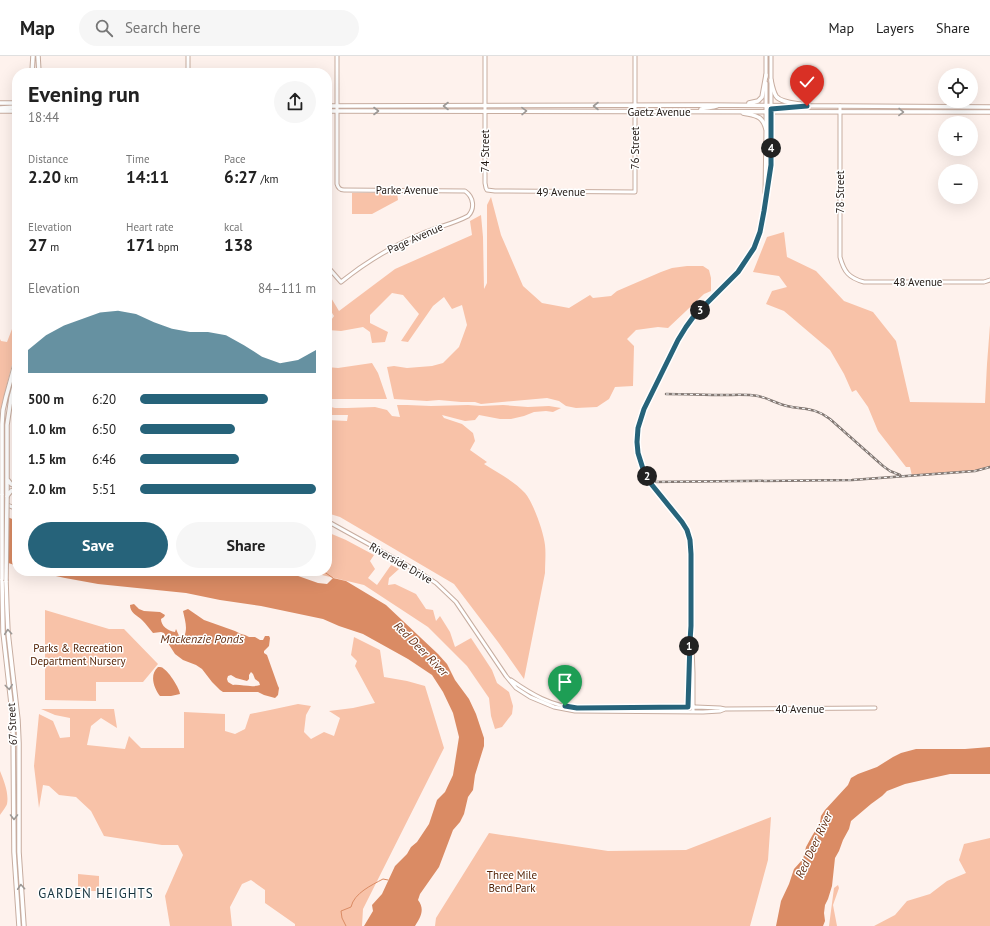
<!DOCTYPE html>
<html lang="en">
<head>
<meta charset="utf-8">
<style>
  body { margin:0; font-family:"PT Sans",sans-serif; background:#f6f6f6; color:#222; height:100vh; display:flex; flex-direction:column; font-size:15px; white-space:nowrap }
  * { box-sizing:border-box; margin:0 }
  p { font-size:13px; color:#767676 }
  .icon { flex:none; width:22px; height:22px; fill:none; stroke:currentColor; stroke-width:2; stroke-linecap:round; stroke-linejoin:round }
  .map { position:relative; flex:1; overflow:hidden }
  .panel { position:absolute; left:12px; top:12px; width:320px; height:508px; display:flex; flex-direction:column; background:#fff; border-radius:16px; box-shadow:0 4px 16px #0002 }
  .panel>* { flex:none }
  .buttons { position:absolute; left:938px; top:12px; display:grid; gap:8px }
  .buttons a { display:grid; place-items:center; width:40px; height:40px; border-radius:50%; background:#fff; box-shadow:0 4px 16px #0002; font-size:20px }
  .pin { position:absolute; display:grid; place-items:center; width:34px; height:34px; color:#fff; margin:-41px -17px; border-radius:50% 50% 50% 0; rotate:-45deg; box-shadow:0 0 4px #0007 }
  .pin .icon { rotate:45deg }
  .km { position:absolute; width:20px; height:20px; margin:-10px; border-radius:50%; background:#222; color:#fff; font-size:11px; line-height:20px; text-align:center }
  .round { display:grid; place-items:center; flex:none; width:42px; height:42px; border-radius:21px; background:#f6f6f6 }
  .headline { display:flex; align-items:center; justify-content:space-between; height:68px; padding:0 16px }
  h1 { font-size:22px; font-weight:700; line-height:30px }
  .figures { display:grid; grid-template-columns:repeat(3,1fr); gap:6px; height:68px; padding:4px 16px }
  .figures div { display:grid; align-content:center }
  .figures b { font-size:17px; font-weight:700 }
  .figures small { font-size:11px; font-weight:400 }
  .figures p { font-size:11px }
  .chart { height:112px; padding:8px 16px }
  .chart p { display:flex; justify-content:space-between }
  .chart svg { width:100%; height:72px; margin-top:4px; fill:#26637a; opacity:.7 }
  .primary-button { display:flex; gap:8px; margin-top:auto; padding:8px 16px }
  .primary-button a { flex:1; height:46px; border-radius:24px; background:#26637a; color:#fff; font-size:16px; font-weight:700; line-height:46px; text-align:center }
  .primary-button a+a { background:#f6f6f6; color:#222 }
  ul { padding:0 16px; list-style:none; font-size:13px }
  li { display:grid; grid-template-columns:64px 48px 1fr; align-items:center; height:30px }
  li i { height:10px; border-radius:5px; background:#26637a }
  header { display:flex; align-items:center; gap:24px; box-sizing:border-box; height:56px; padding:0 20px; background:#fff; border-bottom:1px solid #e0e0e0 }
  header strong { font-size:19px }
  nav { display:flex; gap:22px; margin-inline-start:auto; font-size:14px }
  .search { width:280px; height:36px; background:#f6f6f6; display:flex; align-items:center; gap:10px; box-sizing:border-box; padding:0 14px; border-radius:22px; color:#767676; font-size:15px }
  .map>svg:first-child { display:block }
  .green { fill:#f8c2a8 }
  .water { fill:#da8b64; fill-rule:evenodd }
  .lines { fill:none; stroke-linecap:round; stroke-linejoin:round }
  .stream { stroke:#da8b64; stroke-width:1 }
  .secondary-casing { stroke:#c7ada0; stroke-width:5 }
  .primary-casing { stroke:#c7ada0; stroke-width:5.5 }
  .secondary { stroke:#fff; stroke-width:3 }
  .primary { stroke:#fff; stroke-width:3.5 }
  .rail-casing { stroke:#837974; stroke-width:2.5 }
  .rail { stroke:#fff; stroke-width:1; stroke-dasharray:3; stroke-linecap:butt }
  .primary-bridge-casing { stroke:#c7ada0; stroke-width:5.5; stroke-linecap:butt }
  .primary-bridge { stroke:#fff; stroke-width:3.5 }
  .oneway { stroke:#9c9895 }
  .route-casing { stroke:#fff; stroke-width:8 }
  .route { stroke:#26637a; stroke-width:5 }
  .labels { text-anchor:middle; stroke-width:3; stroke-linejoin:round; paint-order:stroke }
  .street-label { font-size:11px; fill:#221914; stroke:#fff }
  .park-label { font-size:11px; fill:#562407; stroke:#fff }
  .water-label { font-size:12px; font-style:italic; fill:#663217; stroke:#fff }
  .quarter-label { font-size:13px; letter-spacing:1px; fill:#14313c; stroke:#fff }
</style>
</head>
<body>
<header>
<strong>Map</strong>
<div class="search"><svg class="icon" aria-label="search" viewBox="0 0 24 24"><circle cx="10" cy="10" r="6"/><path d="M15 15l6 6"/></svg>Search here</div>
<nav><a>Map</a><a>Layers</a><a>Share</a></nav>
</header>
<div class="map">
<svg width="990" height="870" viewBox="0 0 990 870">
  <rect width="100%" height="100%" fill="#fef2ed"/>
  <!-- green -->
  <path class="green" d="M 352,137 L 397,137 L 398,144 L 372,158 L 352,158 Z
    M 491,141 L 501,179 L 523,230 L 542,247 L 569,252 L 590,239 L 593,242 L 611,240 L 617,235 L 661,216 L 672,212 L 687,210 L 703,210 L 709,214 L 711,222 L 711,235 L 704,238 L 668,272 L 658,271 L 636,274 L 627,283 L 634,290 L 633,330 L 615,331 L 609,343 L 597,351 L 576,352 L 566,350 L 559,345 L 547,342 L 481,348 L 475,346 L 461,346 L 439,344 L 427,345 L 394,343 L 387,311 L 394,310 L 407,312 L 432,310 L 443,307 L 459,291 L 467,269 L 462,249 L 452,253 L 444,241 L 433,250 L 408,286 L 401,285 L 419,258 L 403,239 L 392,237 L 370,259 L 370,267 L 388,276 L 385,286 L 372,287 L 370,276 L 363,271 L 341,275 L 328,274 L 327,278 L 327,270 L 334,260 L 327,249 L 327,243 L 330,240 L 339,255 L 395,213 L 472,179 L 470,165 L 481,159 L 483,181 L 484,233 L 487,227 L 487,149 Z
    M 784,176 L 787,201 L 816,215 L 844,245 L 873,256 L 896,285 L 910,346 L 985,347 L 987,308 L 990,269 L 990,411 L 975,415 L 912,420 L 910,411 L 906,411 L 878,375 L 868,351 L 856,334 L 852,336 L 844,318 L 830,294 L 784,255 L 766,248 L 772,235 L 787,231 L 779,220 L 753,216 L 767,181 Z
    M 17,260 L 17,289 L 0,356 L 0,283 L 1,285 L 7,286 Z
    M 372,307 L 378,317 L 387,343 L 327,343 L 327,311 L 338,312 Z
    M 397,349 L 407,349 L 431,350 L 468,349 L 481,350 L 503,349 L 528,351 L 549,350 L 561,352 L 553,356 L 546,355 L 534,356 L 524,360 L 511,363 L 500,363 L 479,359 L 475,364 L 465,365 L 442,359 L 444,362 L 462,368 L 473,377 L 475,385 L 470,394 L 487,406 L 484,408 C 498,417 514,425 525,437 C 533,446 544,477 545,489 C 546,498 545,508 545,517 L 524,623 L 498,586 L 454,528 L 340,461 L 327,457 L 327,364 L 347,365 L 348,359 L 327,359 L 327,350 L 335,352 L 347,352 L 375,351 L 387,354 L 392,360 L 400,361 Z
    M 16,377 L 17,377 L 17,413 L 16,411 L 13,396 Z
    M 327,476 L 346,484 L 374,499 L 370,505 L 375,513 L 368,522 L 377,529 L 391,509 L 399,513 L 389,522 L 388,529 L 395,528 L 416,538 L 426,553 L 433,554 L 436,565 L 440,560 L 450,576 L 455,591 L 471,582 L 492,614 L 497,627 L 509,636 L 513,650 L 512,658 L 502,671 L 495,673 L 491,660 L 489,642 L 467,610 L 428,571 L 364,529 L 305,515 L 327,515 Z
    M 45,554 L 109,573 L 124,573 L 158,608 L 143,626 L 96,626 L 96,645 L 45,644 Z
    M 354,581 L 380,594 L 384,621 L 407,625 L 425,630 L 444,692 L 363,853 L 362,870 L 295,870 L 295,868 L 265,847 L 265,834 L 251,824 L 242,828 L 230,851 L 232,870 L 170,870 L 165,840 L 183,799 L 178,789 L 162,789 L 104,780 L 91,755 L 76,741 L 59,739 L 49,730 L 43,729 L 39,752 L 34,710 L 39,658 L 53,665 L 60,682 L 70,681 L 70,662 L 55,659 L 41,653 L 114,653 L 117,672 L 101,662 L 91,670 L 87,689 L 125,693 L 129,680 L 141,692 L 184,692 L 184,656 L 225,658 L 225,675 L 235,678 L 245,673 L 250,658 L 270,654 L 298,648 L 311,650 L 306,659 L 304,676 L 311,683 L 324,676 L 334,680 L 340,662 L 329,655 L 353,652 L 375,647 L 355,610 L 357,605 L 351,599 Z
    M 0,715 C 4,725 9,737 7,748 C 6,751 2,756 0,759 Z
    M 771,761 L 768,804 L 750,870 L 435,870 L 436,862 L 489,777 L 608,795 L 686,794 Z
    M 990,782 L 990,870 L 874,870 L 895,859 L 907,845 L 930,838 L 947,825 L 966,817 L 959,804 L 964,788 Z
    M 78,818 L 99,820 L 99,835 L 78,835 Z
    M 838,829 L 839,832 L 833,849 L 837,870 L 829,870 L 834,832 Z"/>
  <!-- water -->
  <path class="water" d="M 0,458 L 17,465 L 17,510 L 0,504 Z
    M 33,515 L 284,515 L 318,527 L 327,528 L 333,522 L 346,525 L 386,549 L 438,598 L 447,608 L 455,624 L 469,643 L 476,658 L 484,682 L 484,690 L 475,719 L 473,734 L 468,741 L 464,758 L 460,766 L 453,774 L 439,811 L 420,838 L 418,844 C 425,853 421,861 415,870 L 364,870 L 373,855 L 372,849 L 382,838 L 395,810 L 407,798 L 411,791 L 417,786 L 429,768 L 437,744 L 445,736 L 453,719 L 459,681 L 453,657 L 443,636 L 432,619 L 408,603 L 363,578 L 339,570 L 323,563 L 261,550 L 220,544 L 186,537 L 98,528 L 65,522 Z
    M 134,548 L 139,553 L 144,555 L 160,556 L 165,559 L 164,561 L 161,563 C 161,570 168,575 175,576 L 176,573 L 180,582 L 184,581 C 188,572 185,565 183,555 L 188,553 L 204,564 L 235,575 L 241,578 L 245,579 L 249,581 L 255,581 L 260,584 L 263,584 L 265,580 L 269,580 L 270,582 L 269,590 L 264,595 L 264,597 L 267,599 L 278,630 L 279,632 L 278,639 L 275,642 L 264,639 L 258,636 L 223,636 L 220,634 L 212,626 L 202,613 L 196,609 L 183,604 L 175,598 L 166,584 L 165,579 L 164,577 L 161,576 L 153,577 C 149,572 146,568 142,564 C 137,559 130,557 130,549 ZM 251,616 L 253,618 L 255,623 L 259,626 L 260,629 C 251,632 241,628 233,629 L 228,626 L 227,623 L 228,620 L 231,619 L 236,622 L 247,625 L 249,623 L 249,619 Z
    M 158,611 C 161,611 162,611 164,613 C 169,616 180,633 180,638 L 171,640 L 160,640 C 154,632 149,619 158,611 Z
    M 990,691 L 990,718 L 950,718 L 905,728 L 887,735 L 882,740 L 871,748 L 851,765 L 849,773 L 843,784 L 839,795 L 835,802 L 832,830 L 828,843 L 825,849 L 824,857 L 825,865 L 823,870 L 776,870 L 781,845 L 789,828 L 794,813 L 803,803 L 806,791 L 812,780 L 820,767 L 821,760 L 825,754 L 848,729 L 851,722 L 858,718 L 877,711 L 893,701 L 901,697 L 916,693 L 965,693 Z"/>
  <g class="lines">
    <!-- stream -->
    <path class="stream" d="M 323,515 L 333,522
      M 346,870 L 342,862 L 341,855 L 351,851 C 354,837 372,829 383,823 L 388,824"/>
    <defs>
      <path id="secondary" d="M 485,0 L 485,127 L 486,132 L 487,134 L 495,135 L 635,136 L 635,0
        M 188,17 L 188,0
        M 766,21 L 766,0
        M 840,50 L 840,201 C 844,216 849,222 864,226 L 984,226 L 990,224
        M 765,137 L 766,73 L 766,27
        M 327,210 L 341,226 C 366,206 392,190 421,178 C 437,171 453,168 468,160 C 475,153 474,141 465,135 L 344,134 C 340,134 338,132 337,128 L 337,0
        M 0,446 L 17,453
        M 327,465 L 419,516 L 436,527 L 456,546 L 506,620 L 516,632 L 530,641 L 554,651 L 575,655 L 703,656 L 720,655 L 725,653
        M 511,624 C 531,638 551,650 577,652 L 696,651 L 720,652 L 725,653 L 875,652
        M 688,652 L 690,578
        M 693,656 L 693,617 L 691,564 L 691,492 C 687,463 668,451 652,429 C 637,409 633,382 641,359 C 646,345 654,333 660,320 C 668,304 676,287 686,271 L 694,260 L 738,216 L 754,192 L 760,176 L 764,155 L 771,109 L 771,0"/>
      <path id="primary" d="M 38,0 L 39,17
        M 32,17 L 33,0
        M 771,24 C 772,29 773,35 776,40 C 780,46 793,47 800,48
        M 0,47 L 17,47
        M 749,47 L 758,45 L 762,41 L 766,19
        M 327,50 L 708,49 L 990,51
        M 0,52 L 17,51
        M 769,54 L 786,52
        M 0,55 L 17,55
        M 327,55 L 990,56
        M 701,55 L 701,53 C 706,51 712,52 717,50
        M 743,57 C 756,60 762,59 766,73
        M 7,423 L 11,428 L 17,431
        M 2,439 L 2,368 L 3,354 L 6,341 L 17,301
        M 7,440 L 11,435 L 17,433
        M 7,441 L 7,369 L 11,342 L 17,319
        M 2,523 L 3,576 L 13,665 L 14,796 L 19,870
        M 6,525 L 7,554 L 8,576 L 18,664 L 19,687 L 19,796 L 24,870"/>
    </defs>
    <!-- secondary casing -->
    <use href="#secondary" class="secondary-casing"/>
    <!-- primary casing -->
    <use href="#primary" class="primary-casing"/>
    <!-- secondary -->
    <use href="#secondary" class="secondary"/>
    <!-- primary -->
    <use href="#primary" class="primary"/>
    <defs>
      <path id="rail" d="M 666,338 C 685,338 705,339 724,339 C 735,339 747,338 758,340 C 768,342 777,348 787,350 C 805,354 814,351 830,363 L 883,410 L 890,415 L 900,419
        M 650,426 L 852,424 L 975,415 L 990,411"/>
    </defs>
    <!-- rail casing -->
    <use href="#rail" class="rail-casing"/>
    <!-- rail -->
    <use href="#rail" class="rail"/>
    <defs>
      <path id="primary-bridge" d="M 2,523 L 2,439
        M 6,525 L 7,441"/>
    </defs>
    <!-- primary-bridge casing -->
    <use href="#primary-bridge" class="primary-bridge-casing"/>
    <!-- primary-bridge -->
    <use href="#primary-bridge" class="primary-bridge"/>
  </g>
  <!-- one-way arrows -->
  <defs><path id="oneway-chevron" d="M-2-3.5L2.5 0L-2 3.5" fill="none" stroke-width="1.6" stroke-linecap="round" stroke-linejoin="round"/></defs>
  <g class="oneway">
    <use href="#oneway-chevron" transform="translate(446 50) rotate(180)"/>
    <use href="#oneway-chevron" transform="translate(596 50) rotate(180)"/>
    <use href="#oneway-chevron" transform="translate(376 55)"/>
    <use href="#oneway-chevron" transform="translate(524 55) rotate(-1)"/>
    <use href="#oneway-chevron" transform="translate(901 56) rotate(1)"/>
    <use href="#oneway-chevron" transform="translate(8 576) rotate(-95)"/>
    <use href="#oneway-chevron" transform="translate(9 631) rotate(83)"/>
    <use href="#oneway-chevron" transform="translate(14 761) rotate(90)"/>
    <use href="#oneway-chevron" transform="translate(21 831) rotate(-94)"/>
  </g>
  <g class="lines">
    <defs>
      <path id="route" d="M 565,650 L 577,652 L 688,651 L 690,585 L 691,570 L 691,498 L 690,484 L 687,474 L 682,466 L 652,429 L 644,416 L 638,397 L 637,386 L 638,372 L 644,353 L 678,284 L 686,271 L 694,260 L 738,216 L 754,192 L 760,176 L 764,155 L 771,109 L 771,53 L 807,50"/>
    </defs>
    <!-- route casing -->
    <use href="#route" class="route-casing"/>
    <!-- route -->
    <use href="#route" class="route"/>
  </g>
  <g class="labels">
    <!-- street labels -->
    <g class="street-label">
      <text x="659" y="60">Gaetz Avenue</text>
      <text transform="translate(635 92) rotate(-90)" y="4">76 Street</text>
      <text transform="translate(485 95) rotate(-90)" y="4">74 Street</text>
      <text x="407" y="138">Parke Avenue</text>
      <text x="561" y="140">49 Avenue</text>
      <text transform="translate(840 136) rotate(-90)" y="4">78 Street</text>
      <text transform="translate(415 182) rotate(-24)" y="4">Page Avenue</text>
      <text x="918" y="230">48 Avenue</text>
      <text transform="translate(401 507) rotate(30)" y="4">Riverside Drive</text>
      <text x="800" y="657">40 Avenue</text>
      <text transform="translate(12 668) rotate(-93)" y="4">67 Street</text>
    </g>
    <!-- park labels -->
    <g class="park-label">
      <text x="78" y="596">Parks &amp; Recreation<tspan x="78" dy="13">Department Nursery</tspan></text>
      <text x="512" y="823">Three Mile<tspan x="512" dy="13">Bend Park</tspan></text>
    </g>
    <!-- water labels -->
    <g class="water-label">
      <text x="202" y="587">Mackenzie Ponds</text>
      <text transform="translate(421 593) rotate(45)" y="4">Red Deer River</text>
      <text transform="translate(814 789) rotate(-65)" y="4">Red Deer River</text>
    </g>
    <!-- quarter labels -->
    <g class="quarter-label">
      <text x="96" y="842">GARDEN HEIGHTS</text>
    </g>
  </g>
</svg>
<div class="buttons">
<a><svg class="icon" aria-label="locate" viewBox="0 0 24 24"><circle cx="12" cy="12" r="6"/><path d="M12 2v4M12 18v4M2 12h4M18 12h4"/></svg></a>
<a>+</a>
<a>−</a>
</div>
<div class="pin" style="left:565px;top:650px;background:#1e9e55"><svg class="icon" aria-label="arrive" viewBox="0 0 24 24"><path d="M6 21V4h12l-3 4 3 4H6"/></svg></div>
<div class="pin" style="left:807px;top:50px;background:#d93025"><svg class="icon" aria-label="check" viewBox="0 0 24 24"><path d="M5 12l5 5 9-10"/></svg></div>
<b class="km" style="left:689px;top:590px">1</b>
<b class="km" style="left:647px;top:420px">2</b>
<b class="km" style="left:700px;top:254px">3</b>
<b class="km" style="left:771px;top:92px">4</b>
<section class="panel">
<div class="headline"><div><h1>Evening run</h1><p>18:44</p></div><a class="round"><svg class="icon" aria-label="share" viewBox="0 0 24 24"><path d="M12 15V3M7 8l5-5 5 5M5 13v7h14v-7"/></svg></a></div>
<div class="figures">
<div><p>Distance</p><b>2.20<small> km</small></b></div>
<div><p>Time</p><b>14:11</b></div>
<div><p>Pace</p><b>6:27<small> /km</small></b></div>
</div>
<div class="figures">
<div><p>Elevation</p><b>27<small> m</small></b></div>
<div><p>Heart rate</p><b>171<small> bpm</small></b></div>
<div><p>kcal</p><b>138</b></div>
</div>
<div class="chart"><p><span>Elevation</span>84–111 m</p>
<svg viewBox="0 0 160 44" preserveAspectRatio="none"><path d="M0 44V30L10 21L20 15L30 11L40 7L50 6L60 8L70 13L80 17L90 19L100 19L110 21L120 27L130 34L140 38L150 36L160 30V44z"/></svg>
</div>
<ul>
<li><b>500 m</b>6:20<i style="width:73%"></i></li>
<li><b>1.0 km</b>6:50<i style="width:54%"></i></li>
<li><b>1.5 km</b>6:46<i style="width:56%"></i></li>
<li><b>2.0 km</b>5:51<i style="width:100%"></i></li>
</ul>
<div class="primary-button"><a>Save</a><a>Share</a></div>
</section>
</div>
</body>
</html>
